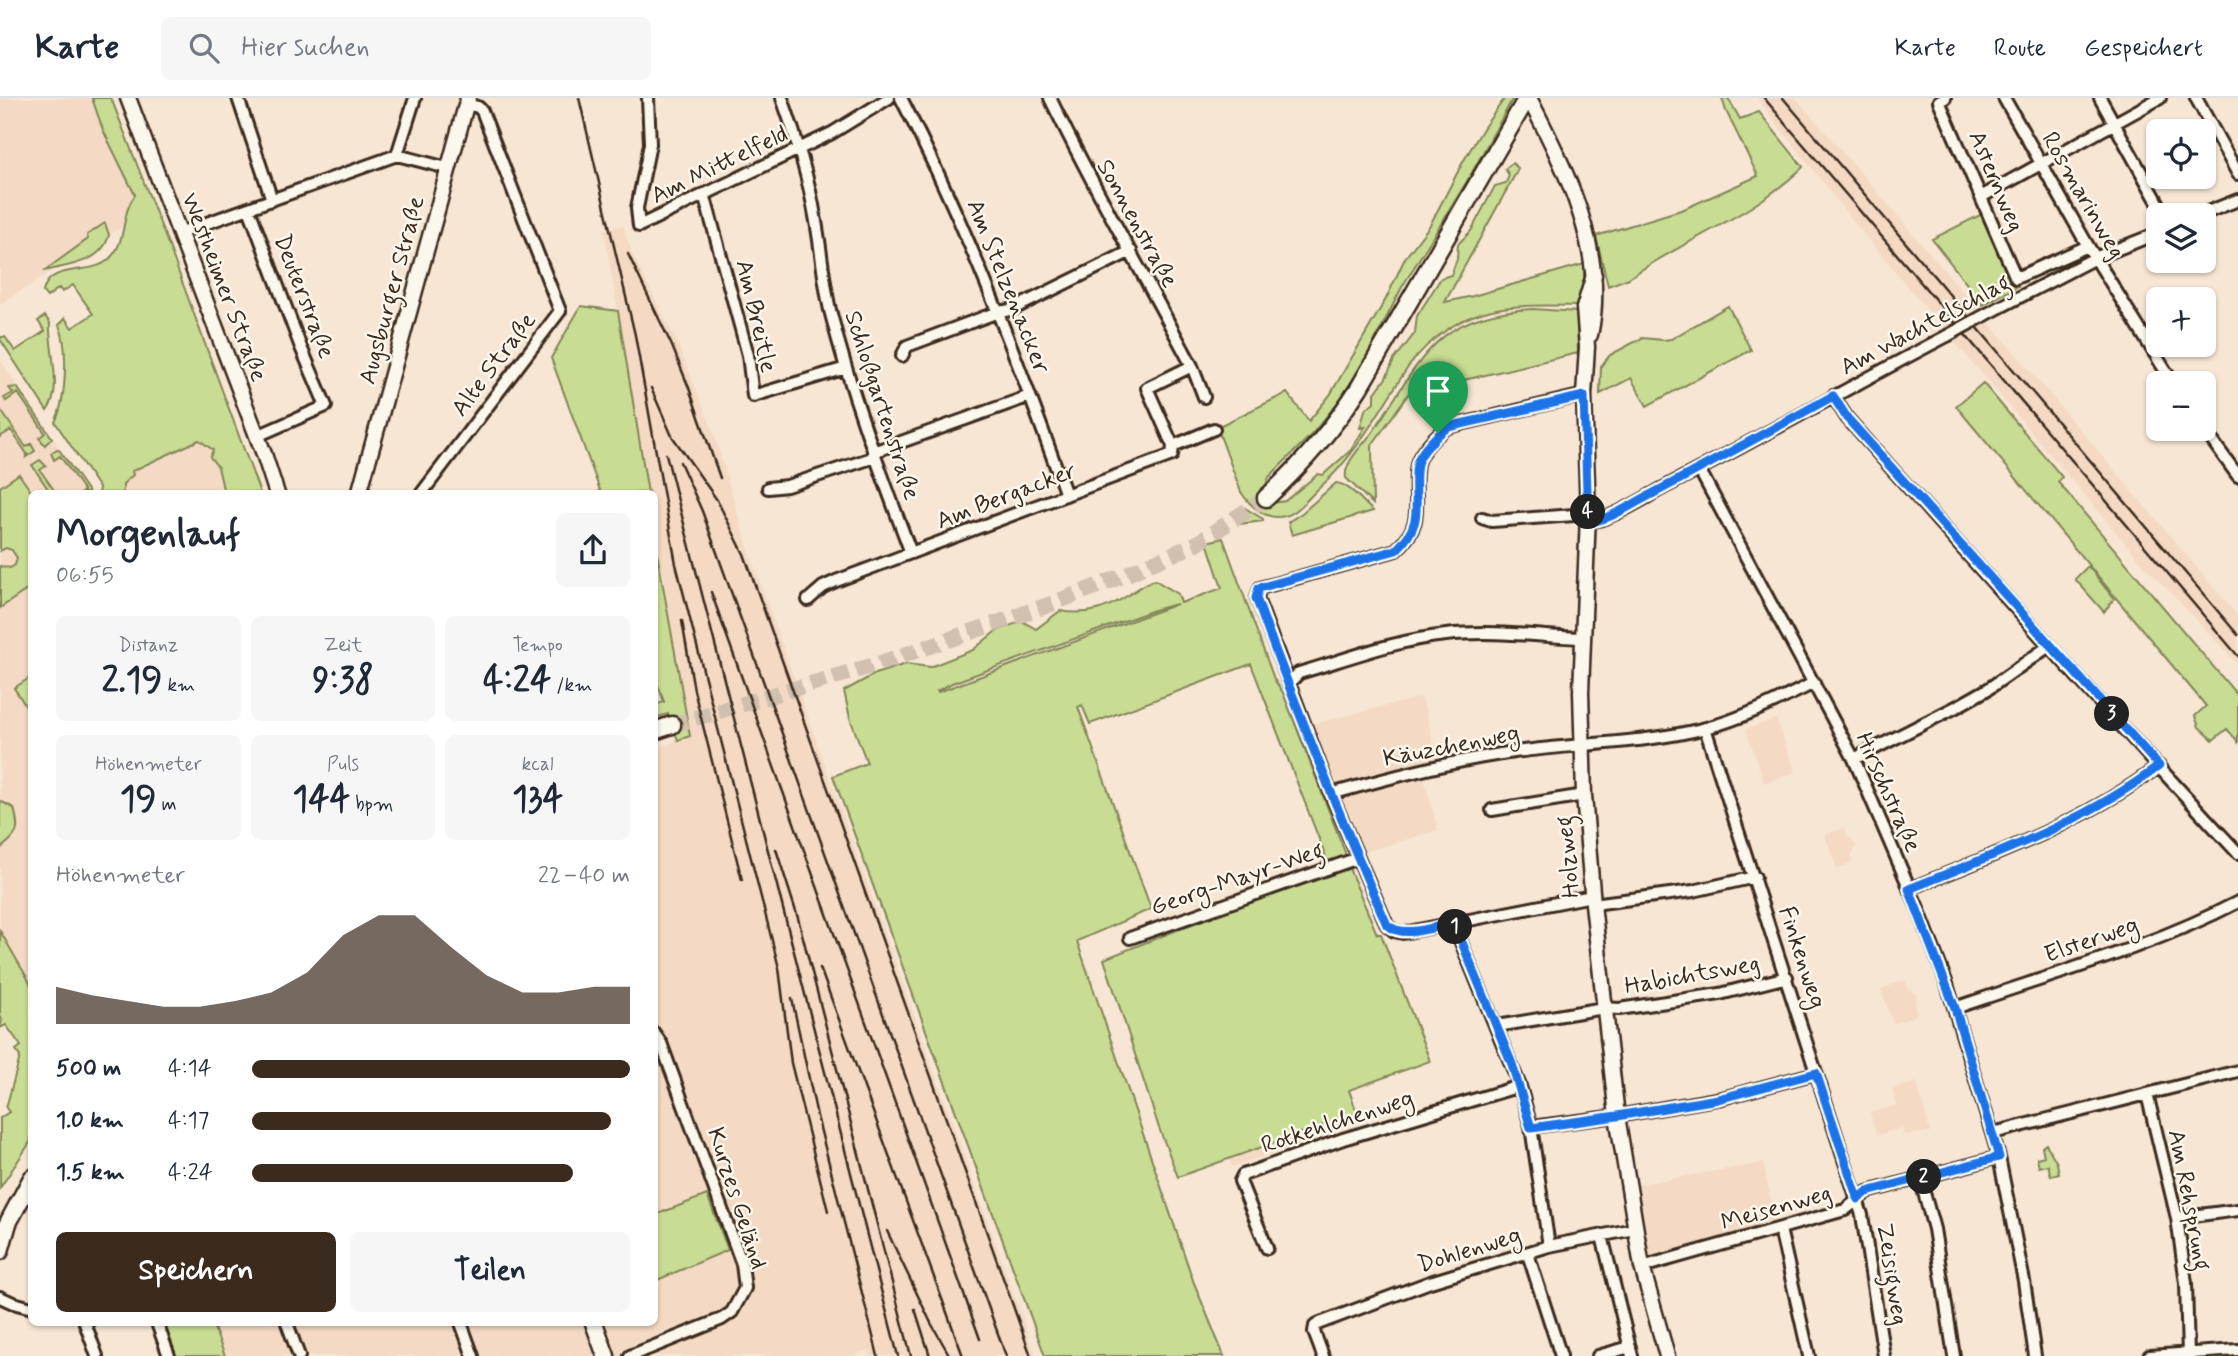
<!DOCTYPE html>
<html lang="de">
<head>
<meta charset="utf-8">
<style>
  body { margin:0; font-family:Mynerve,sans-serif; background:#f6f6f7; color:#1f2937; height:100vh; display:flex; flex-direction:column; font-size:26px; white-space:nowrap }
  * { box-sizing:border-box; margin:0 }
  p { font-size:23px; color:#747a83 }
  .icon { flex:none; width:38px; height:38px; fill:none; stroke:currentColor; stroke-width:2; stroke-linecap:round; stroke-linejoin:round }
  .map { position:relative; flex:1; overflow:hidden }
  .sheet { position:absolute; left:28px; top:392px; width:630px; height:836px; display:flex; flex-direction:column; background:#fff; border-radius:10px; box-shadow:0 2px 5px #0004 }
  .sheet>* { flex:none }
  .tools { position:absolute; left:2146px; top:21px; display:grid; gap:14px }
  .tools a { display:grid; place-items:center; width:70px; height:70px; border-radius:10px; background:#fff; box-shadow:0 2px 5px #0004; font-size:35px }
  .pin { position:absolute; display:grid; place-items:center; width:60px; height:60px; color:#fff; margin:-72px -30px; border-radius:50% 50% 50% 0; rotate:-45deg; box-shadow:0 0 7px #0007 }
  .pin .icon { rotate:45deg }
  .km { position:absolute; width:35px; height:35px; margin:-18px; border-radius:50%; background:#222; color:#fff; font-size:19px; line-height:35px; text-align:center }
  .round { display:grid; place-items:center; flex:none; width:74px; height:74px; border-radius:10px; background:#f6f6f7 }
  .summary { display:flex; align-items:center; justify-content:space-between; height:119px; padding:0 28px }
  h1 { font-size:38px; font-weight:800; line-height:52px }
  .figures { display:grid; grid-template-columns:repeat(3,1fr); gap:10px; height:119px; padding:7px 28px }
  .figures div { display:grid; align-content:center; border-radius:10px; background:#f6f6f7; text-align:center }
  .figures b { font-size:35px; font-weight:800 }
  .figures small { font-size:19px; font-weight:400 }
  .figures p { font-size:19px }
  .chart { height:196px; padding:14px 28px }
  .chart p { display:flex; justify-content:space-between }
  .chart svg { width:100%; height:126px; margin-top:7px; fill:#3b2a1e; opacity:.7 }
  .cta { display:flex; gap:14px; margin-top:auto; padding:14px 28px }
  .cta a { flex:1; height:80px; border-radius:10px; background:#3b2a1e; color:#fff; font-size:28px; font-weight:800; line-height:80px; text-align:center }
  .cta a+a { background:#f6f6f7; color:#1f2937 }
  ul { padding:0 28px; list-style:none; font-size:23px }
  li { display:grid; grid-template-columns:112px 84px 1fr; align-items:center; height:52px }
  li i { height:18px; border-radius:9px; background:#3b2a1e }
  header { display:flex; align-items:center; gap:42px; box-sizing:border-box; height:98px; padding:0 35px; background:#fff; border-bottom:2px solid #e0e1e3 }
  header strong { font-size:33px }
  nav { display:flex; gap:38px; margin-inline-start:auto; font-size:24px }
  .search { width:490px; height:63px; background:#f6f6f7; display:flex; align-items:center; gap:18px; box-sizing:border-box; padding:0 24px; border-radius:10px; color:#747a83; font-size:26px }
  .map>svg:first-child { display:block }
  .built { fill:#f4dac4 }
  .green { fill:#c8dd93; stroke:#828458; stroke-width:2; fill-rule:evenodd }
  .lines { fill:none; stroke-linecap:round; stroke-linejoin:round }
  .secondary-tunnel { stroke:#d1c0b0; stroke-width:16; stroke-dasharray:16 8; stroke-linecap:butt }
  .minor-casing { stroke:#3b2a1e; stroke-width:16 }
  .tertiary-casing { stroke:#3b2a1e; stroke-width:19 }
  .secondary-casing { stroke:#3b2a1e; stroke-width:21 }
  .minor { stroke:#fbf7ec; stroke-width:10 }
  .tertiary { stroke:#fbf7ec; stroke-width:14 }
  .secondary { stroke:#fbf7ec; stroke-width:16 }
  .rail { stroke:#3b2a1e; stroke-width:2.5 }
  .minor-bridge-casing { stroke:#3b2a1e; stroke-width:16; stroke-linecap:butt }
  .minor-bridge { stroke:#fbf7ec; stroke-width:10 }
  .route-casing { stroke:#fff; stroke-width:14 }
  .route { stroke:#1a73e8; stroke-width:9 }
  .labels { text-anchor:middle; stroke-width:5; stroke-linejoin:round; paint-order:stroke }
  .street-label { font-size:24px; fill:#3b2a1e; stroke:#fbf7ec }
</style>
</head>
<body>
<header>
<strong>Karte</strong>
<div class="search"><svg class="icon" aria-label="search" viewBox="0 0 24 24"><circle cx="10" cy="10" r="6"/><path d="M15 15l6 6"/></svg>Hier suchen</div>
<nav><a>Karte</a><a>Route</a><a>Gespeichert</a></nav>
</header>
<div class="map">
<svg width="2238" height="1258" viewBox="0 0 2238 1258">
  <rect width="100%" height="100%" fill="#f7e6d4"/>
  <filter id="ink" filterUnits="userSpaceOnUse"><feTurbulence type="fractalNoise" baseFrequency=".0143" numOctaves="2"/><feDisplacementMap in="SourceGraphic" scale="14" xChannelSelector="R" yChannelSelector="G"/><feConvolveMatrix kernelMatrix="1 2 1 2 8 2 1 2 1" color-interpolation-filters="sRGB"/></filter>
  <g filter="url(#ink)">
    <!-- built -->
    <path class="built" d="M 0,0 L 111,0 L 155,112 L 109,137 L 0,206 Z
      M 1757,0 L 1796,0 L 1976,209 L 2238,518 L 2238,566 L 2143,466 L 1941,228 L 1856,127 Z
      M 623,127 L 632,156 L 677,244 L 713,333 L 751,459 L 1036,1258 L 871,1258 L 869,1252 L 853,1258 L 225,1258 L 212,1225 L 654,1225 L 655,651 L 690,637 L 655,438 L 654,396 L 648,395 L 604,132 Z
      M 0,262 L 89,395 L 32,396 L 31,964 L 0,913 Z
      M 199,342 L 214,352 L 210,359 L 218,369 L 224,395 L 106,396 L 107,387 Z
      M 1422,599 L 1437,660 L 1420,665 L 1438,732 L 1362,755 L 1312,626 Z
      M 1776,621 L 1796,674 L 1764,685 L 1746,631 Z
      M 1844,730 L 1847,737 L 1857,748 L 1851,757 L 1853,764 L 1837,771 L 1825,737 Z
      M 1905,882 L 1908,890 L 1916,896 L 1917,900 L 1915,909 L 1917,917 L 1893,926 L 1881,891 Z
      M 1917,984 L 1930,1034 L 1904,1037 L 1902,1030 L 1877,1037 L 1870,1015 L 1896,1007 L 1892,991 Z
      M 1357,1015 L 1360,1023 L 1232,1069 L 1229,1062 Z
      M 1763,1065 L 1777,1129 L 1648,1161 L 1634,1087 Z"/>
    <!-- green -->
    <path class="green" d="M 92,0 L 111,0 L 170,151 L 260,395 L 224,395 L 218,369 L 210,359 L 213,352 L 199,342 L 132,373 L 133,377 L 123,386 L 123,395 L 98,395 L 99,390 L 55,324 C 66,303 69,249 59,227 L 65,220 L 72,230 L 93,216 L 73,187 L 62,194 L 59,190 L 47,199 L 43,194 C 49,164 90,178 108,162 C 128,145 120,116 135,97 L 103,32 Z
      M 1505,0 L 1513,0 L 1469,80 L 1402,189 L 1366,260 L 1340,302 L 1313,335 L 1269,379 L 1264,392 L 1266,400 L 1273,405 L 1285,403 L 1318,376 L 1323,377 L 1351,352 L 1365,329 L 1360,330 L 1365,312 L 1375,303 L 1375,295 L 1386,280 L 1394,262 L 1415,235 L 1417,218 L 1441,180 L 1451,177 L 1457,161 L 1458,146 L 1471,133 L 1495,88 L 1506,85 L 1509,77 L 1505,71 L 1512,65 L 1518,70 L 1517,73 L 1445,204 L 1473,198 L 1584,166 L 1584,187 L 1577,208 C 1532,207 1487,204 1448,231 C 1433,241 1420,253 1409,268 C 1380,310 1357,358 1317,392 C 1307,401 1298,415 1285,418 C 1266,423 1250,408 1241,394 L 1217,329 L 1287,295 L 1309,323 L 1330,297 L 1386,201 L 1405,160 L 1430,127 L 1464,62 L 1484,29 Z
      M 1722,0 L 1728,0 L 1740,21 L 1759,14 L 1803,69 C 1753,118 1685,141 1629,180 L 1608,188 L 1596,138 L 1684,111 L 1758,78 L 1726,13 Z
      M 1984,115 L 2018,188 L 1983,207 L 1932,141 Z
      M 105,125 L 109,137 C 102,165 69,167 44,173 L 88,141 L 87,137 Z
      M 581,208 L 618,213 L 648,395 L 601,395 L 551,260 Z
      M 1728,208 L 1751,252 L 1647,308 L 1631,280 L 1600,296 L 1601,268 L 1610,257 L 1642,240 L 1663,242 L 1671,241 Z
      M 1533,211 L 1577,214 L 1578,255 L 1409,295 L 1372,347 L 1373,406 L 1346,380 C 1343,365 1363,347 1372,335 C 1421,264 1433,215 1533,211 Z
      M 45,218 L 50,225 C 48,249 64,292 47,313 L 0,241 L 0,239 L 5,239 L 15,253 L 45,233 L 38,223 Z
      M 1983,285 L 2062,379 L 2058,384 L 2238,598 L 2238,644 L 2227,631 L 2213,642 L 2199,629 L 2195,618 L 2206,608 L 1956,308 Z
      M 17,289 L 52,340 L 45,347 L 39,340 L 45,335 L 18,295 L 6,303 L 4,300 L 13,295 L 9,290 Z
      M 0,311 L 26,349 L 31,346 L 35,353 L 26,359 L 27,356 L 11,332 L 0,339 Z
      M 57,351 L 60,353 L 89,395 L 81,395 L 84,393 L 60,358 L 54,362 L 51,355 Z
      M 40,362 L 46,368 L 40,372 L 56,395 L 42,395 L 48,391 L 32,367 Z
      M 19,376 L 32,395 L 31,489 L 0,510 L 0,468 L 10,470 L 15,467 L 17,460 L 12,452 L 6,450 L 0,453 L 0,389 Z
      M 1336,385 C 1349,386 1363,404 1373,413 L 1292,437 L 1288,424 L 1302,415 Z
      M 1245,410 L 1263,421 L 1263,423 L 1239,426 Z
      M 654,438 L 690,638 L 678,642 L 668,616 L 655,620 L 655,607 L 664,604 L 655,579 Z
      M 1223,440 L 1274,581 L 1283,595 L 1346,757 L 1328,764 L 1251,566 L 1090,626 L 1082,607 L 1078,609 L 1151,811 L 1077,843 L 1194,1185 L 1224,1258 L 1045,1258 L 833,678 L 867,665 L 850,620 L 844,593 L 875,576 L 906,566 L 930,569 L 973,552 L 996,533 L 1022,523 L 1036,531 L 1060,513 C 1088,518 1107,511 1130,496 C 1139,490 1145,485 1155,482 L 1178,496 L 1181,505 L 1222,490 L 1207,444 ZM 1177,506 L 938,594 L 937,593 L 952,585 L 1157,511 Z
      M 2088,468 L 2114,501 L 2104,514 L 2075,481 Z
      M 31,579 L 31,616 L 14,590 Z
      M 0,703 L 14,710 C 20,734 19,735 0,751 Z
      M 1348,768 L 1377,836 L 1381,836 L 1430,963 L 1349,992 L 1357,1015 L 1178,1079 L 1159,1030 L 1104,861 L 1215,817 Z
      M 0,833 L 32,888 L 31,1043 L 0,1090 L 0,1020 L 9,1014 L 6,1010 L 20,959 L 16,952 L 21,948 L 6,927 L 0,930 L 2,922 L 0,918 Z
      M 2046,1046 L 2057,1065 L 2059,1076 L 2051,1078 L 2048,1067 L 2039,1069 L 2037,1060 L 2044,1058 L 2042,1049 Z
      M 707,1097 L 728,1152 L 655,1183 L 655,1117 Z
      M 164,1225 L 212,1225 L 225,1258 L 176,1258 Z"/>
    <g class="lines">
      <!-- secondary-tunnel -->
      <path class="secondary-tunnel" d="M 672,627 L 878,566 L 1043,509 L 1113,482 L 1196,446 L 1266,400"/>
      <defs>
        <path id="minor" d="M 238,0 L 272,102
          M 648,0 L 650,46 L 637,110 L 639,128 L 832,35 L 889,0
          M 782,0 C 796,39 808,77 815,118 C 821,149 823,181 830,212 C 851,296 881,375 911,455
          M 901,0 C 967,128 1018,262 1066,397
          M 1050,0 C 1094,91 1145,179 1192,268 L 1147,290 L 1173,348
          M 1945,0 L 1939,3 L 2016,180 L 2088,148
          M 2004,0 L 2088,148 L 2173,285
          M 2100,0 L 2165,117
          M 2196,0 L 2238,76
          M 397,57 L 447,70
          M 704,96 L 748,257 L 753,298 L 846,270
          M 1981,99 L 2160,0
          M 249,111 L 300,247 L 326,308 L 257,338
          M 2200,117 L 2238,102
          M 179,135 L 397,57 L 415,0
          M 1987,216 L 2095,160 L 2158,135
          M 902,258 L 907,248 L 998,214 L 1011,212 L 1131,153
          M 1192,268 L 1204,299
          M 1584,297 L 1448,329 C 1437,336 1420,353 1417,366 C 1411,401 1428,424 1396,452 L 1260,490 L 1257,500 L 1331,696 L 1387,827 L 1394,833 L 1403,835 L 1592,798
          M 1833,298 L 1847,320 C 1976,466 2105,612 2238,755
          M 2203,330 L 2238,378
          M 873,354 L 1030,298
          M 1699,371 L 1854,661 L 1918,810 L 1947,886 L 1999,1059 L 2024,1183 L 2035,1258
          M 768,390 L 787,388 L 875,359
          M 421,396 L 560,213 L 482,13 L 478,9 L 466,6
          M 1482,420 L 1492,423 L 1588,416
          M 1588,424 C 1611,422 1644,400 1665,389 C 1760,340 1853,287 1947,238
          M 808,502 L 823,489 L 836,483 L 1172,357 L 1173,348 L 1214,331
          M 1289,585 L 1299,575 C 1347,561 1396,542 1446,537 C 1490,532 1537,538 1581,540
          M 1705,630 L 1862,1117 L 1884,1258
          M 1854,661 L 1958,608 L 1988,591 L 2049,548
          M 1331,696 C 1387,680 1443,665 1501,656 C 1569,645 1640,647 1706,630 C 1744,620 1779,602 1814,585
          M 1492,712 L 1584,697
          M 1909,791 C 1995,756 2084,725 2159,668
          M 1593,806 L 1693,793 L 1755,779
          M 1453,825 L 1520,988 L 1531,1029 L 1549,1148
          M 1130,840 L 1358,760
          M 1955,910 C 2050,877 2149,850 2238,804
          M 1497,928 L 1604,910 L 1619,911 L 1720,896 L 1787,879
          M 2147,996 L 2177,1120 L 2186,1185 L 2188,1258
          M 1531,1029 L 1617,1018 L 1722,1000 L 1816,975
          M 1993,1035 L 2238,973
          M 1920,1080 L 1934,1131 L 1954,1258
          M 2177,1120 L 2238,1112
          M 1780,1131 L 1809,1258
          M 1602,1138 L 1632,1258
          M 1267,1150 L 1240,1083 L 1243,1077 L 1343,1041 L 1520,988
          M 1528,1156 L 1561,1258
          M 1642,1169 L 1845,1112 L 1867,1094 L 1999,1059
          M 0,1199 L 13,1205 L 32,1210
          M 85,1225 L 97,1258
          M 157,1225 L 169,1258
          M 287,1225 L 299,1258
          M 461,1225 L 473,1258
          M 630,1258 L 722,1221 L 732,1214 L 745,1190 L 742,1166 L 661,945 L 654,935
          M 1323,1258 L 1314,1234 L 1315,1228 L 1320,1225 L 1430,1184 L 1549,1148 L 1634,1131
          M 1598,1258 L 1630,1249
          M 2149,1258 L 2238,1252"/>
        <path id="tertiary" d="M 128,0 L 264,356 L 277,396
          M 1529,0 C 1566,72 1608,155 1590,237
          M 1594,177 L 1584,210 L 1587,249 L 1584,297 L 1588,416 L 1581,594 L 1584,697 L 1593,806 L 1617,1018 L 1642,1169 L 1667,1258
          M 359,396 L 468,0"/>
        <path id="secondary" d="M 1266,400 C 1302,367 1332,332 1359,290 L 1527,0
          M 654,633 L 672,627
          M 0,1153 L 8,1125 L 32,1080
          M 594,1225 L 606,1258"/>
      </defs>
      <!-- minor casing -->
      <use href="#minor" class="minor-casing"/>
      <!-- tertiary casing -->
      <use href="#tertiary" class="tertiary-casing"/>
      <!-- secondary casing -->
      <use href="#secondary" class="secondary-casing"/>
      <!-- minor -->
      <use href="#minor" class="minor"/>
      <!-- tertiary -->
      <use href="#tertiary" class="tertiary"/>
      <!-- secondary -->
      <use href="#secondary" class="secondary"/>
      <!-- rail -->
      <path class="rail" d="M 579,0 L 635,237 L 676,466 L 779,870 L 791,965 L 828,1113
        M 1764,0 L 2238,558
        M 1783,0 L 2238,537
        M 628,156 L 672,248 L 689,290 L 720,380
        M 651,290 L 672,338 L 717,402 L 744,456 L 1031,1258
        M 666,356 L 898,1258
        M 680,364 L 702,413 L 1006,1258
        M 711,494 L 980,1241
        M 682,523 L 694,592 L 742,782
        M 776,751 L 798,820 L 911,1258
        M 820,870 L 963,1258
        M 792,901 L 817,1018 L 878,1258
        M 887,1133 L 931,1225 L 950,1258
        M 915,1211 L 930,1258"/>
      <defs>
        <path id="minor-bridge" d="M 1947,238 L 1987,216"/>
      </defs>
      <!-- minor-bridge casing -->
      <use href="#minor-bridge" class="minor-bridge-casing"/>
      <!-- minor-bridge -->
      <use href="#minor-bridge" class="minor-bridge"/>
    </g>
  </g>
  <g class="lines" filter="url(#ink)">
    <defs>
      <path id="route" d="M 1584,298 L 1588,424 C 1610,422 1632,406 1652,396 C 1713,364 1773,331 1833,298 L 1847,320 L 2159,668 C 2084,725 1995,756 1909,791 L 1955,910 L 1999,1059 L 1867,1094 L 1858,1101 L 1816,975 L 1718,1001 L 1617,1018 L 1531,1030 L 1512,966 L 1454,825 C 1433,829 1404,841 1387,827 C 1340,719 1296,610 1256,500 L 1259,490 L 1396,452 C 1428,423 1411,401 1417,366 C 1419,355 1439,335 1448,329 Z"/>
    </defs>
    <!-- route casing -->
    <use href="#route" class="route-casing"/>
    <!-- route -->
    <use href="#route" class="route"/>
  </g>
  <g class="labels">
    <!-- street labels -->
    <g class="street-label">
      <text transform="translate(719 66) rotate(-26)" y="8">Am Mittelfeld</text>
      <text transform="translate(1997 83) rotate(67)" y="8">Asternweg</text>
      <text transform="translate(2084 97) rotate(60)" y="8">Rosmarinweg</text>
      <text transform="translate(1138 125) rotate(61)" y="8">Sonnenstraße</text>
      <text transform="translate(1009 188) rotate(68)" y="8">Am Stelzenacker</text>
      <text transform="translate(225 189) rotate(69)" y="8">Westheimer Straße</text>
      <text transform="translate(391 192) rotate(-75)" y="8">Augsburger Straße</text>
      <text transform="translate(305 198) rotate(69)" y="8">Deuterstraße</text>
      <text transform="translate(757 218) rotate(77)" y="8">Am Breitle</text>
      <text transform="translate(1925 226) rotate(-28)" y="8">Am Wachtelschlag</text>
      <text transform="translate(493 266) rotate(-53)" y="8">Alte Straße</text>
      <text transform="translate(883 307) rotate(72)" y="8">Schloßgartenstraße</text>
      <text transform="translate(1006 397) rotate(-21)" y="8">Am Bergacker</text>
      <text transform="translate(1451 647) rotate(-11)" y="8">Käuzchenweg</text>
      <text transform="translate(1889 694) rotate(66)" y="8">Hirschstraße</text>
      <text transform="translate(1567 759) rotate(-95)" y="8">Holzweg</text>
      <text transform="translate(1237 780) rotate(-19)" y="8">Georg-Mayr-Weg</text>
      <text transform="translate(2091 841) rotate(-19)" y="8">Elsterweg</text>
      <text transform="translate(1803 859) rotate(72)" y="8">Finkenweg</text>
      <text transform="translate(1692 876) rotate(-10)" y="8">Habichtsweg</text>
      <text transform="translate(1337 1023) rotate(-18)" y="8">Rotkehlchenweg</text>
      <text transform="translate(738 1100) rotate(72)" y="8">Kurzes Geländ</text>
      <text transform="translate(2190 1102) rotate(79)" y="8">Am Rehsprung</text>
      <text transform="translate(1776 1109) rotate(-16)" y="8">Meisenweg</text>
      <text transform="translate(1469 1151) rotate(-17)" y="8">Dohlenweg</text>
      <text transform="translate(1893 1176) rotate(81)" y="8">Zeisigweg</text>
    </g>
  </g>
</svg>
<div class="tools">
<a><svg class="icon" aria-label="locate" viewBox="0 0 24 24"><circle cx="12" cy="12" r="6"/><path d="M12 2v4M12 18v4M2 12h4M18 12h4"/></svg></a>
<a><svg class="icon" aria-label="layers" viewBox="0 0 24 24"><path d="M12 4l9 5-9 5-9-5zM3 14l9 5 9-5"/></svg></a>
<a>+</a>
<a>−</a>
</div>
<div class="pin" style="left:1438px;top:335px;background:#1e9e55"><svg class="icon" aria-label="arrive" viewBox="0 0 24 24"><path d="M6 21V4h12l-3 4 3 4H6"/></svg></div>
<b class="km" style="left:1455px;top:829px">1</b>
<b class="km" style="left:1924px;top:1079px">2</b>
<b class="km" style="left:2112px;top:616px">3</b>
<b class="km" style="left:1588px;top:414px">4</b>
<section class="sheet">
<div class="summary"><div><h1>Morgenlauf</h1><p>06:55</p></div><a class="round"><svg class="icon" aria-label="share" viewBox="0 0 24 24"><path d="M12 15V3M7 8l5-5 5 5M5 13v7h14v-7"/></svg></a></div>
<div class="figures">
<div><p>Distanz</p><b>2.19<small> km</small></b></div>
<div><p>Zeit</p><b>9:38</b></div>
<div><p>Tempo</p><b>4:24<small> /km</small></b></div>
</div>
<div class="figures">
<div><p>Höhenmeter</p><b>19<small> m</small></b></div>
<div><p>Puls</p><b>144<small> bpm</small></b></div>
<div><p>kcal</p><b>134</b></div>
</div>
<div class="chart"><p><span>Höhenmeter</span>22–40 m</p>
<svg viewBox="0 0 160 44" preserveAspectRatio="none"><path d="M0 44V31L10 34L20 36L30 38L40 38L50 36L60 33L70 26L80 13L90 6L100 6L110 17L120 27L130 33L140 33L150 31L160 31V44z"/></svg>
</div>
<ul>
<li><b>500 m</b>4:14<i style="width:100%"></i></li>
<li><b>1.0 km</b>4:17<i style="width:95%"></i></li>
<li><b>1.5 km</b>4:24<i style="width:85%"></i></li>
</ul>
<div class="cta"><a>Speichern</a><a>Teilen</a></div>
</section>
</div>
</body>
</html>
